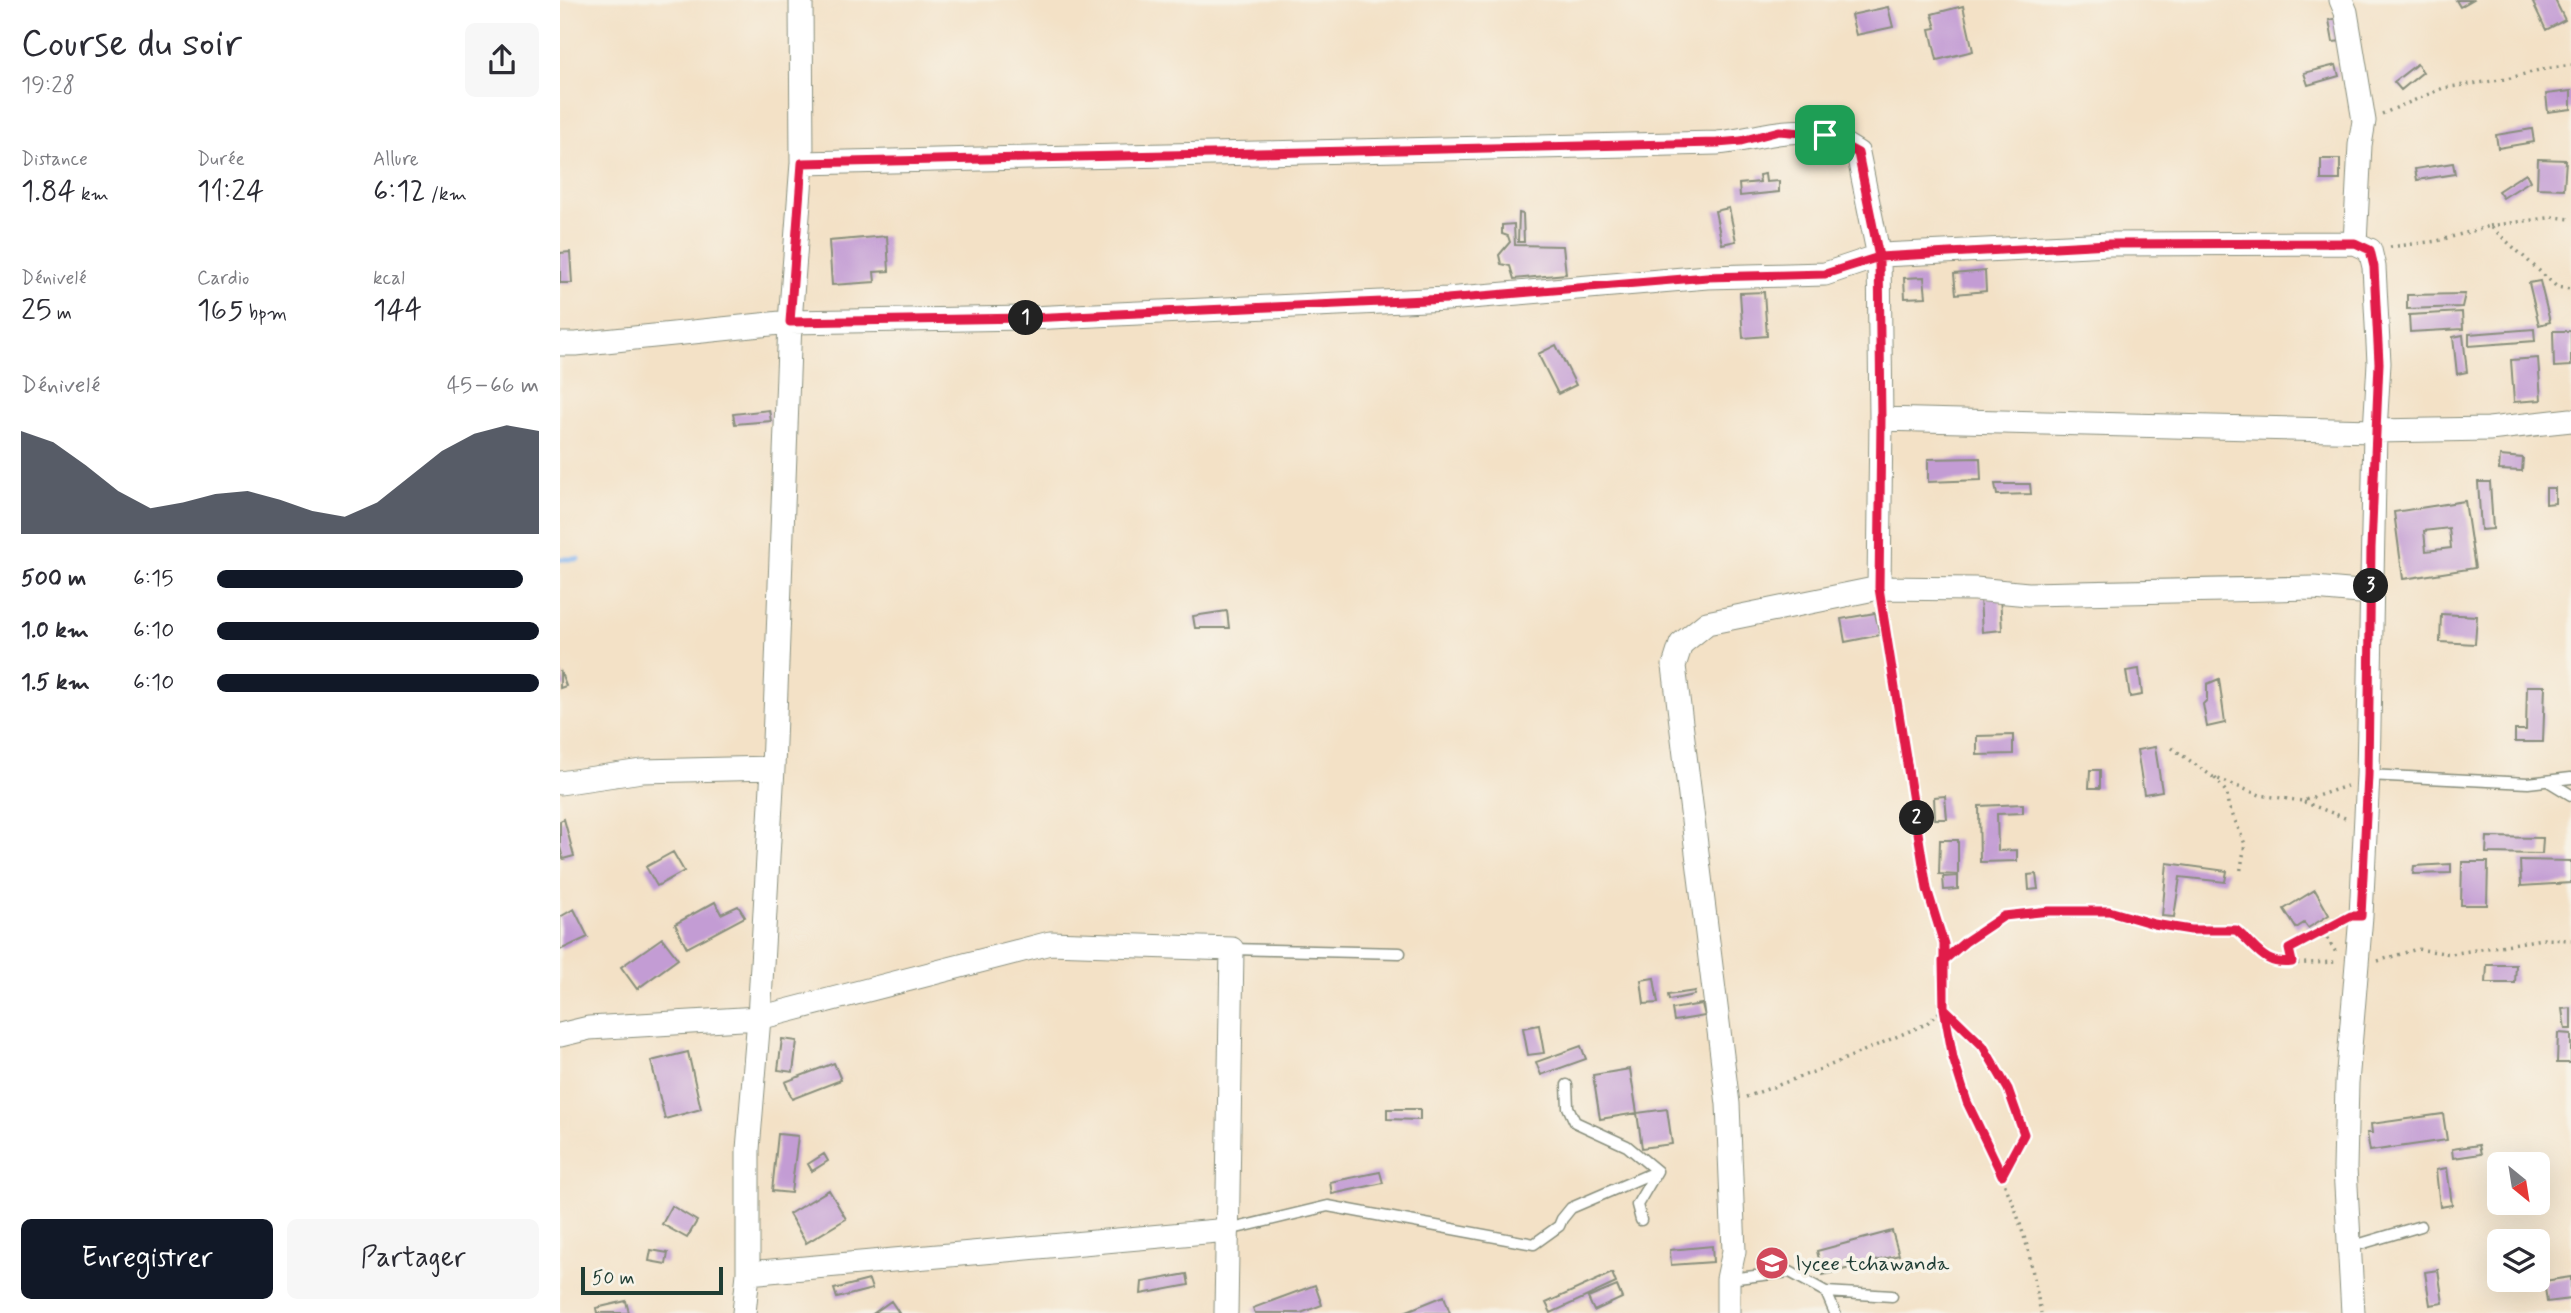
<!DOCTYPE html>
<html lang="fr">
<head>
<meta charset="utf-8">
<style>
  body { margin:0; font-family:Mynerve,sans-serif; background:#f7f7f7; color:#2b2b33; height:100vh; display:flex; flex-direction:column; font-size:26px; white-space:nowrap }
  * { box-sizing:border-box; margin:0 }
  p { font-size:23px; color:#7c7c81 }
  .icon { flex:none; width:38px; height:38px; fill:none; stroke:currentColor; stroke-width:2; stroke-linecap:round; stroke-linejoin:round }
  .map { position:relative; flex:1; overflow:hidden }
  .details { display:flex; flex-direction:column; background:#fff; width:560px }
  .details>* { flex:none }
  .needle { width:46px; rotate:150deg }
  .controls { position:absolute; left:1927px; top:1152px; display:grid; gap:14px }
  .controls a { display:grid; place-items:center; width:63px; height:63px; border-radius:10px; background:#fff; box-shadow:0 7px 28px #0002; font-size:35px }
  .scale { position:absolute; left:21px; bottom:18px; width:142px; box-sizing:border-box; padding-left:7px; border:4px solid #1f3d34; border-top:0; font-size:19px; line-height:24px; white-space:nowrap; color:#1f3d34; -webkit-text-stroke:5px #f7f3e8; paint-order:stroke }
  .pin { position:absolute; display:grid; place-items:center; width:60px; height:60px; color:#fff; margin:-30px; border-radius:14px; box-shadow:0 4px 10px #0006 }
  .km { position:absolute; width:35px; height:35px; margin:-18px; border-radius:50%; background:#222; color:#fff; font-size:19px; line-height:35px; text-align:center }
  .round { display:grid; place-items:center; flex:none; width:74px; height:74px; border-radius:10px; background:#f7f7f7 }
  .overview { display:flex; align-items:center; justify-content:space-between; height:119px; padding:0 21px }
  h1 { font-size:38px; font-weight:600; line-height:52px }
  .figures { display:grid; grid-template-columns:repeat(3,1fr); gap:10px; height:119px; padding:7px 21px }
  .figures div { display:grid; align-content:center }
  .figures b { font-size:30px; font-weight:600 }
  .figures small { font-size:19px; font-weight:400 }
  .figures p { font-size:19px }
  .chart { height:196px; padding:14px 21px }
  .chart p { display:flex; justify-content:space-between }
  .chart svg { width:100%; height:126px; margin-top:7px; fill:#111827; opacity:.7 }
  .button { display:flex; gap:14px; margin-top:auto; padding:14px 21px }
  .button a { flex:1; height:80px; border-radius:10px; background:#111827; color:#fff; font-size:28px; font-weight:600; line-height:80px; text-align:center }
  .button a+a { background:#f7f7f7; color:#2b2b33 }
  ul { padding:0 21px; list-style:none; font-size:23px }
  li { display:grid; grid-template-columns:112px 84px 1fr; align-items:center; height:52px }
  li i { height:18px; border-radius:9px; background:#111827 }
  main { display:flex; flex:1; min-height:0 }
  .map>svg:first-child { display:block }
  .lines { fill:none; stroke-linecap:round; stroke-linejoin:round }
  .stream { stroke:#86b7f2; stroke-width:5 }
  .building { fill:#c39cd4; fill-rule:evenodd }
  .lane-casing { stroke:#898f7d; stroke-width:13 }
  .street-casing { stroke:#898f7d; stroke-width:25 }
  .path { stroke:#898f7d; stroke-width:3.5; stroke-dasharray:2 5; stroke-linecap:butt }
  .lane { stroke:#fff; stroke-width:10 }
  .street { stroke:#fff; stroke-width:23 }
  .route-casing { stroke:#fff; stroke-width:14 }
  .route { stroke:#e11d48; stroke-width:9 }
  .labels { text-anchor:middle; stroke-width:7; stroke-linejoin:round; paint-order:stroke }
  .poi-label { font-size:21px; fill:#1f3d34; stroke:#f7f3e8; text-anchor:start }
</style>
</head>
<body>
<main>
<section class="details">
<div class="overview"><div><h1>Course du soir</h1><p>19:28</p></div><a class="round"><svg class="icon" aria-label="share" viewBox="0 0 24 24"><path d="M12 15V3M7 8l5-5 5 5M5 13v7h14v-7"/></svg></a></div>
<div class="figures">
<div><p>Distance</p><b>1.84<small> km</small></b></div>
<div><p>Durée</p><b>11:24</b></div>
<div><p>Allure</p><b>6:12<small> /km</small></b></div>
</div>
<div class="figures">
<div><p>Dénivelé</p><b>25<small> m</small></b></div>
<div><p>Cardio</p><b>165<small> bpm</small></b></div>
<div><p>kcal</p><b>144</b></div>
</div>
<div class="chart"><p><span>Dénivelé</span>45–66 m</p>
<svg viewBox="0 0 160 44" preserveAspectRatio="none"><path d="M0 44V8L10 12L20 20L30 29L40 35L50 33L60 30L70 29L80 32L90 36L100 38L110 33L120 24L130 15L140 9L150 6L160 8V44z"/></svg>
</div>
<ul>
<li><b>500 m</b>6:15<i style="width:95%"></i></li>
<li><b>1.0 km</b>6:10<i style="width:100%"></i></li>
<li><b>1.5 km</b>6:10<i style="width:100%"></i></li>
</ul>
<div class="button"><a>Enregistrer</a><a>Partager</a></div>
</section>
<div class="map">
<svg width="2011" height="1313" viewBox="0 0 2011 1313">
  <rect width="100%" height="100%" fill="#f7f3e8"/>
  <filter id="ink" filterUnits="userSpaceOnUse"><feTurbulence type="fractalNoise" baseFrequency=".0143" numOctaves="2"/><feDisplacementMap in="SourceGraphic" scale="14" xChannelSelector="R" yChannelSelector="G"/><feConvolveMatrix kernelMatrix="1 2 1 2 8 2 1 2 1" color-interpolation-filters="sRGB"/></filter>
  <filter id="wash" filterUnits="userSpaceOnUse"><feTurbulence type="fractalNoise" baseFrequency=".00686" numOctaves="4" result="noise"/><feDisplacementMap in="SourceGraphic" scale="28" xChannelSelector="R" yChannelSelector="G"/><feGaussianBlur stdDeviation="1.57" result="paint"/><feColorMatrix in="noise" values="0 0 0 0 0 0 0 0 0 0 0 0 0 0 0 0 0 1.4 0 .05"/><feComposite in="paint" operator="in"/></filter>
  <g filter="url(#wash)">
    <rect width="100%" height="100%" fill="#f3e1c6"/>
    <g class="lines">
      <!-- stream -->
      <path class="stream" d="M 0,559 L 18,559"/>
    </g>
    <g id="blocks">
      <!-- building -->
      <path class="building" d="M 1896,0 L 1912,0 L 1900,7 Z
        M 1979,0 L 1995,0 L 2005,20 L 1986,30 L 1973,3 Z
        M 1403,6 L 1413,51 L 1377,60 L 1370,29 L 1376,28 L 1372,14 Z
        M 1328,7 L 1333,27 L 1296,35 L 1291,15 Z
        M 1778,18 L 1782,41 L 1773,42 L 1769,20 Z
        M 1857,64 L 1863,72 L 1841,90 L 1834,82 Z
        M 1776,65 L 1779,76 L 1748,85 L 1744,73 Z
        M 2011,91 L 2011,109 L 1988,112 L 1986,94 Z
        M 1972,129 L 1974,142 L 1938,148 L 1936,135 Z
        M 1761,159 L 1780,159 L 1780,180 L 1761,180 Z
        M 1978,159 L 2006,160 L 2004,189 L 1977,188 Z
        M 1893,163 L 1895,174 L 1857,180 L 1855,169 Z
        M 1966,173 L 1970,181 L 1943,198 L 1938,191 Z
        M 1205,174 L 1206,182 L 1219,181 L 1219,192 L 1180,196 L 1179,184 L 1200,182 L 1199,175 Z
        M 1169,208 L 1176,241 L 1162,244 L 1155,211 Z
        M 959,213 L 963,214 L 964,242 L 958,242 Z
        M 954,224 L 955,245 L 1003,246 L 1006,274 L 954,279 L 950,266 L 941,264 L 939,255 L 950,242 L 948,236 L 942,234 L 942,225 Z
        M 327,236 L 329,271 L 314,272 L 315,282 L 272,285 L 269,241 Z
        M 10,252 L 12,283 L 0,283 L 0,253 Z
        M 1425,271 L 1426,291 L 1396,294 L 1394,274 Z
        M 1364,277 L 1366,297 L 1345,298 L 1344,278 Z
        M 1980,281 L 1990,322 L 1979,325 L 1969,283 Z
        M 1204,292 L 1207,336 L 1183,338 L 1180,293 Z
        M 1905,294 L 1902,307 L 1847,309 L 1847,295 Z
        M 1902,312 L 1903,329 L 1850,332 L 1849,315 Z
        M 1974,329 L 1975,341 L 1909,346 L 1909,334 Z
        M 1993,331 L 2011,331 L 2011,366 L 1994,367 Z
        M 1903,335 L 1907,372 L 1897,374 L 1893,337 Z
        M 996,345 L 1016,385 L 998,394 L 978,354 Z
        M 1978,358 L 1981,400 L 1954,402 L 1951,360 Z
        M 209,410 L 211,421 L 175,424 L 173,414 Z
        M 1940,456 L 1963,458 L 1962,471 L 1939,470 Z
        M 1420,458 L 1421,480 L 1368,482 L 1368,459 Z
        M 1918,482 L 1930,482 L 1933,529 L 1921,530 Z
        M 1435,484 L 1470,484 L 1471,494 L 1437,495 Z
        M 1986,488 L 1995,488 L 1995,503 L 1986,504 Z
        M 1905,501 L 1915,568 L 1843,579 L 1834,512 ZM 1889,528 L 1891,548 L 1866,551 L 1864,531 Z
        M 1440,596 L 1442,630 L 1422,632 L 1420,598 Z
        M 667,611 L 669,628 L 635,628 L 633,616 Z
        M 1315,613 L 1320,635 L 1285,642 L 1281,619 Z
        M 1881,614 L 1917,616 L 1915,644 L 1880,642 Z
        M 1579,669 L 1582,695 L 1570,697 L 1566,671 Z
        M 0,670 L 6,686 L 0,688 Z
        M 1659,679 L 1665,723 L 1647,727 L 1643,704 L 1647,700 L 1647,684 Z
        M 1967,686 L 1985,686 L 1983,742 L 1955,742 L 1955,730 L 1966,730 Z
        M 1453,735 L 1453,754 L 1417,755 L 1417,736 Z
        M 1595,747 L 1602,791 L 1584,794 L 1577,750 Z
        M 1530,770 L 1540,770 L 1540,788 L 1529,788 Z
        M 1385,796 L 1387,819 L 1375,819 L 1374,797 Z
        M 1463,804 L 1463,813 L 1437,814 L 1438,851 L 1457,850 L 1457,861 L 1420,862 L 1419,806 Z
        M 4,819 L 14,856 L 3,859 L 0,847 L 0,821 Z
        M 1927,837 L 1983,838 L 1982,854 L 1926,853 Z
        M 1380,840 L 1398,840 L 1398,875 L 1379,874 Z
        M 113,852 L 124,871 L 97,886 L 86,867 Z
        M 1960,860 L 2011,861 L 2011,883 L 1961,886 Z
        M 1902,862 L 1928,862 L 1927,905 L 1901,905 Z
        M 1607,863 L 1667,871 L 1665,882 L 1620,877 L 1614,917 L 1602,916 Z
        M 1891,864 L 1891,873 L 1853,874 L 1854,866 Z
        M 1476,874 L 1478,889 L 1469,890 L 1468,875 Z
        M 1398,876 L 1398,889 L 1384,890 L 1383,877 Z
        M 1755,890 L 1769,915 L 1748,928 L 1744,923 L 1736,928 L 1724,909 Z
        M 155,902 L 161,914 L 178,906 L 185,917 L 127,948 L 115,924 Z
        M 14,909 L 28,937 L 0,950 L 0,917 Z
        M 102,938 L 118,959 L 77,989 L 61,967 Z
        M 1927,965 L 1956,965 L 1955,983 L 1926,983 Z
        M 1094,978 L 1098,1003 L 1084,1004 L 1081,980 Z
        M 1135,991 L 1134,995 L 1109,1000 L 1108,995 Z
        M 1142,1004 L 1145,1016 L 1114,1021 L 1112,1009 Z
        M 2011,1008 L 2011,1029 L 2005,1029 L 2002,1009 Z
        M 979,1025 L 984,1053 L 968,1055 L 963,1028 Z
        M 1998,1033 L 2011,1034 L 2011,1063 L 1997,1063 Z
        M 222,1039 L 237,1041 L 233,1072 L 218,1070 Z
        M 1021,1046 L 1026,1059 L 981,1075 L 976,1062 Z
        M 128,1052 L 141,1109 L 105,1119 L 91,1061 Z
        M 274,1063 L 281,1080 L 232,1099 L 225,1082 Z
        M 1070,1069 L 1077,1113 L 1040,1119 L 1033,1075 Z
        M 827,1109 L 860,1109 L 860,1120 L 827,1119 Z
        M 1107,1109 L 1112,1144 L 1082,1148 L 1077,1113 Z
        M 1883,1114 L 1887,1140 L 1810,1151 L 1807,1133 L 1812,1133 L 1811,1124 Z
        M 218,1134 L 238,1136 L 231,1193 L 212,1191 Z
        M 1919,1145 L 1921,1154 L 1893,1158 L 1892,1149 Z
        M 264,1154 L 268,1161 L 252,1171 L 248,1164 Z
        M 1887,1168 L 1892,1205 L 1880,1207 L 1876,1170 Z
        M 820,1172 L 823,1183 L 772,1194 L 770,1182 Z
        M 269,1190 L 286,1219 L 246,1243 L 229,1214 Z
        M 112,1206 L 137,1221 L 127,1238 L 102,1224 Z
        M 1332,1231 L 1339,1255 L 1263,1275 L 1257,1251 Z
        M 1152,1246 L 1153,1262 L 1111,1265 L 1110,1250 Z
        M 91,1250 L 108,1253 L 106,1264 L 89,1261 Z
        M 1878,1270 L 1883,1303 L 1870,1305 L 1865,1272 Z
        M 1052,1273 L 1056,1283 L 991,1313 L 986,1303 Z
        M 627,1274 L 629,1285 L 581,1294 L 582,1282 Z
        M 2011,1277 L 2011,1299 L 1987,1302 L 1984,1281 Z
        M 309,1280 L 312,1289 L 277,1298 L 274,1289 Z
        M 755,1285 L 762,1305 L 741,1313 L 695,1313 L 693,1308 Z
        M 1057,1286 L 1062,1298 L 1034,1311 L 1028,1298 Z
        M 884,1296 L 890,1313 L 842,1313 Z
        M 66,1301 L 69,1313 L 37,1313 L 36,1308 Z
        M 331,1301 L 339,1313 L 314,1313 Z"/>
    </g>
  </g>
  <g filter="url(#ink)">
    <use href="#blocks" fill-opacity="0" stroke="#898f7d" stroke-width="2"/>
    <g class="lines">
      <defs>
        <path id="lane" d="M 1808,775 L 1968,783 L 2011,778
          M 1988,781 L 2011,795
          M 672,949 L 840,953
          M 1081,1220 L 1077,1205 L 1097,1171
          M 668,1230 L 768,1206 L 974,1244 L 999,1226 L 1002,1219 L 1011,1208 L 1097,1171 L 1067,1146 L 1015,1122 L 1008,1107 L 1007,1085
          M 1790,1247 L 1861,1226
          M 1168,1279 L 1230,1272 L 1266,1292 L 1332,1296
          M 1266,1292 L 1275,1313"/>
        <path id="street" d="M 1781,0 L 1786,12 L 1804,121 L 1800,145 L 1795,243
          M 242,163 L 1157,143 C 1194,140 1226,125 1264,135 C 1276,138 1288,147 1298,153 L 1319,257 L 1321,419 L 1319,588 L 1147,623 L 1121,644 L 1114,666 L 1168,1104 L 1174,1251 L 1168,1279 L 1168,1313
          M 0,344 L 16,344 L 230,322 L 470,318 L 887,299 L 1147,277 L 1265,274 L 1322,255 L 1549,244 L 1795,243 L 1810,250 L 1814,267 L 1819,363 L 1815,431 L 1929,429 L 2011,420
          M 1321,419 L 1815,431 L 1808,775 L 1801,916 L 1787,1083 L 1785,1168 L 1793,1313
          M 1319,588 L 1415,589 L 1468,594 L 1754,588 L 1811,593
          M 0,783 L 82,771 L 213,768
          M 0,1035 L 29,1028 L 199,1018 L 490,943 L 672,949 L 666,1313
          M 188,1273 L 668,1230
          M 184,1313 L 188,1273 L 188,1149 L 199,1018 L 213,768 L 230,322 L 242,163 L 241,0"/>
      </defs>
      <!-- lane casing -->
      <use href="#lane" class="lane-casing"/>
      <!-- street casing -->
      <use href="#street" class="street-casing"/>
      <!-- path -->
      <path class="path" d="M 1822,114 L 1883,88 L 1947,79 L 1979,70 L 2011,65
        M 1930,226 L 1994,217 L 2011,219
        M 1830,247 L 1877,241 L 1930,226 L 1997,287 L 2011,289
        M 1323,609 L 1367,889 L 1384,944 L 1384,1008 L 1423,1046 L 1448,1089 L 1463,1134 L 1442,1175
        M 1612,748 L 1653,777 L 1700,795 L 1742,801 L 1787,786
        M 1655,778 L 1667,793 L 1668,804 L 1685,844 L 1680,874
        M 1744,802 L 1785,818
        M 1763,932 L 1777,954
        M 1383,961 L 1405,942 L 1444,916 L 1489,911 L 1549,911 L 1594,924 L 1631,931 L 1676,930 L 1695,946 L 1705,959 L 1720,964 L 1777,962
        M 1732,961 L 1729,949 L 1780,922
        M 1818,961 L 1857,949 L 1891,954 L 1982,939 L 2011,940
        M 1186,1097 L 1264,1068 L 1366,1024 L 1384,1008 L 1398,1078 L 1455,1208 L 1468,1249 L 1481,1313"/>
      <!-- lane -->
      <use href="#lane" class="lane"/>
      <!-- street -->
      <use href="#street" class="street"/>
    </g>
  </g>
  <g class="lines" filter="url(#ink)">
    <defs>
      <path id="route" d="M 1265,135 L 1219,131 L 1181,141 L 1157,143 L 242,163 L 230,322 L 470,318 L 887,299 L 1147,277 L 1265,274 L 1319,257 L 1321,419 L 1319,588 L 1367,889 L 1384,944 L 1384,1008 L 1393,1058 L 1407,1102 L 1442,1175 L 1464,1134 L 1448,1089 L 1423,1046 L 1384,1008 L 1383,961 L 1405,942 L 1444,916 L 1489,911 L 1549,911 L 1594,924 L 1631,930 L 1676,930 C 1697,947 1703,966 1732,962 L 1729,949 L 1791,916 L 1801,916 L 1808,775 L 1811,548 L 1819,363 L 1814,267 L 1810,250 L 1795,243 L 1549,244 L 1319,257 L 1298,153 L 1265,135"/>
    </defs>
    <!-- route casing -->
    <use href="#route" class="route-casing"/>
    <!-- route -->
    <use href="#route" class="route"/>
  </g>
  <!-- icons -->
  <defs>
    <symbol id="school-disc" viewBox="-11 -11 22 22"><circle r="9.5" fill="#d1495b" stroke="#f7f3e8"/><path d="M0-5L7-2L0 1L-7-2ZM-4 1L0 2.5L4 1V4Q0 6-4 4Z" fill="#fff"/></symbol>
  </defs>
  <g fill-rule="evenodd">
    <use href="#school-disc" x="1193" y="1244" width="38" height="38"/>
  </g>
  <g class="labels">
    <!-- poi labels -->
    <g class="poi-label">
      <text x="1236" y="1270">lycee tchawanda</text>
    </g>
  </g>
</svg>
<div class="controls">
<a><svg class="needle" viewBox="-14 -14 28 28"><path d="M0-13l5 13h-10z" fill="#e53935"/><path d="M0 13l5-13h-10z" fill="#7c7c81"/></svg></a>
<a><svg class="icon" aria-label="layers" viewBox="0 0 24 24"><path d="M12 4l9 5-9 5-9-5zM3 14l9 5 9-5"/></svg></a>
</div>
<div class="scale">50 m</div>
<div class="pin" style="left:1265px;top:135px;background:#1e9e55"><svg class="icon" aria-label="arrive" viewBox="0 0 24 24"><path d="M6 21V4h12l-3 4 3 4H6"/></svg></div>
<b class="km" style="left:466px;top:318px">1</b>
<b class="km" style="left:1357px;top:818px">2</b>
<b class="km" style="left:1811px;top:586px">3</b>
</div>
</main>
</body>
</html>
